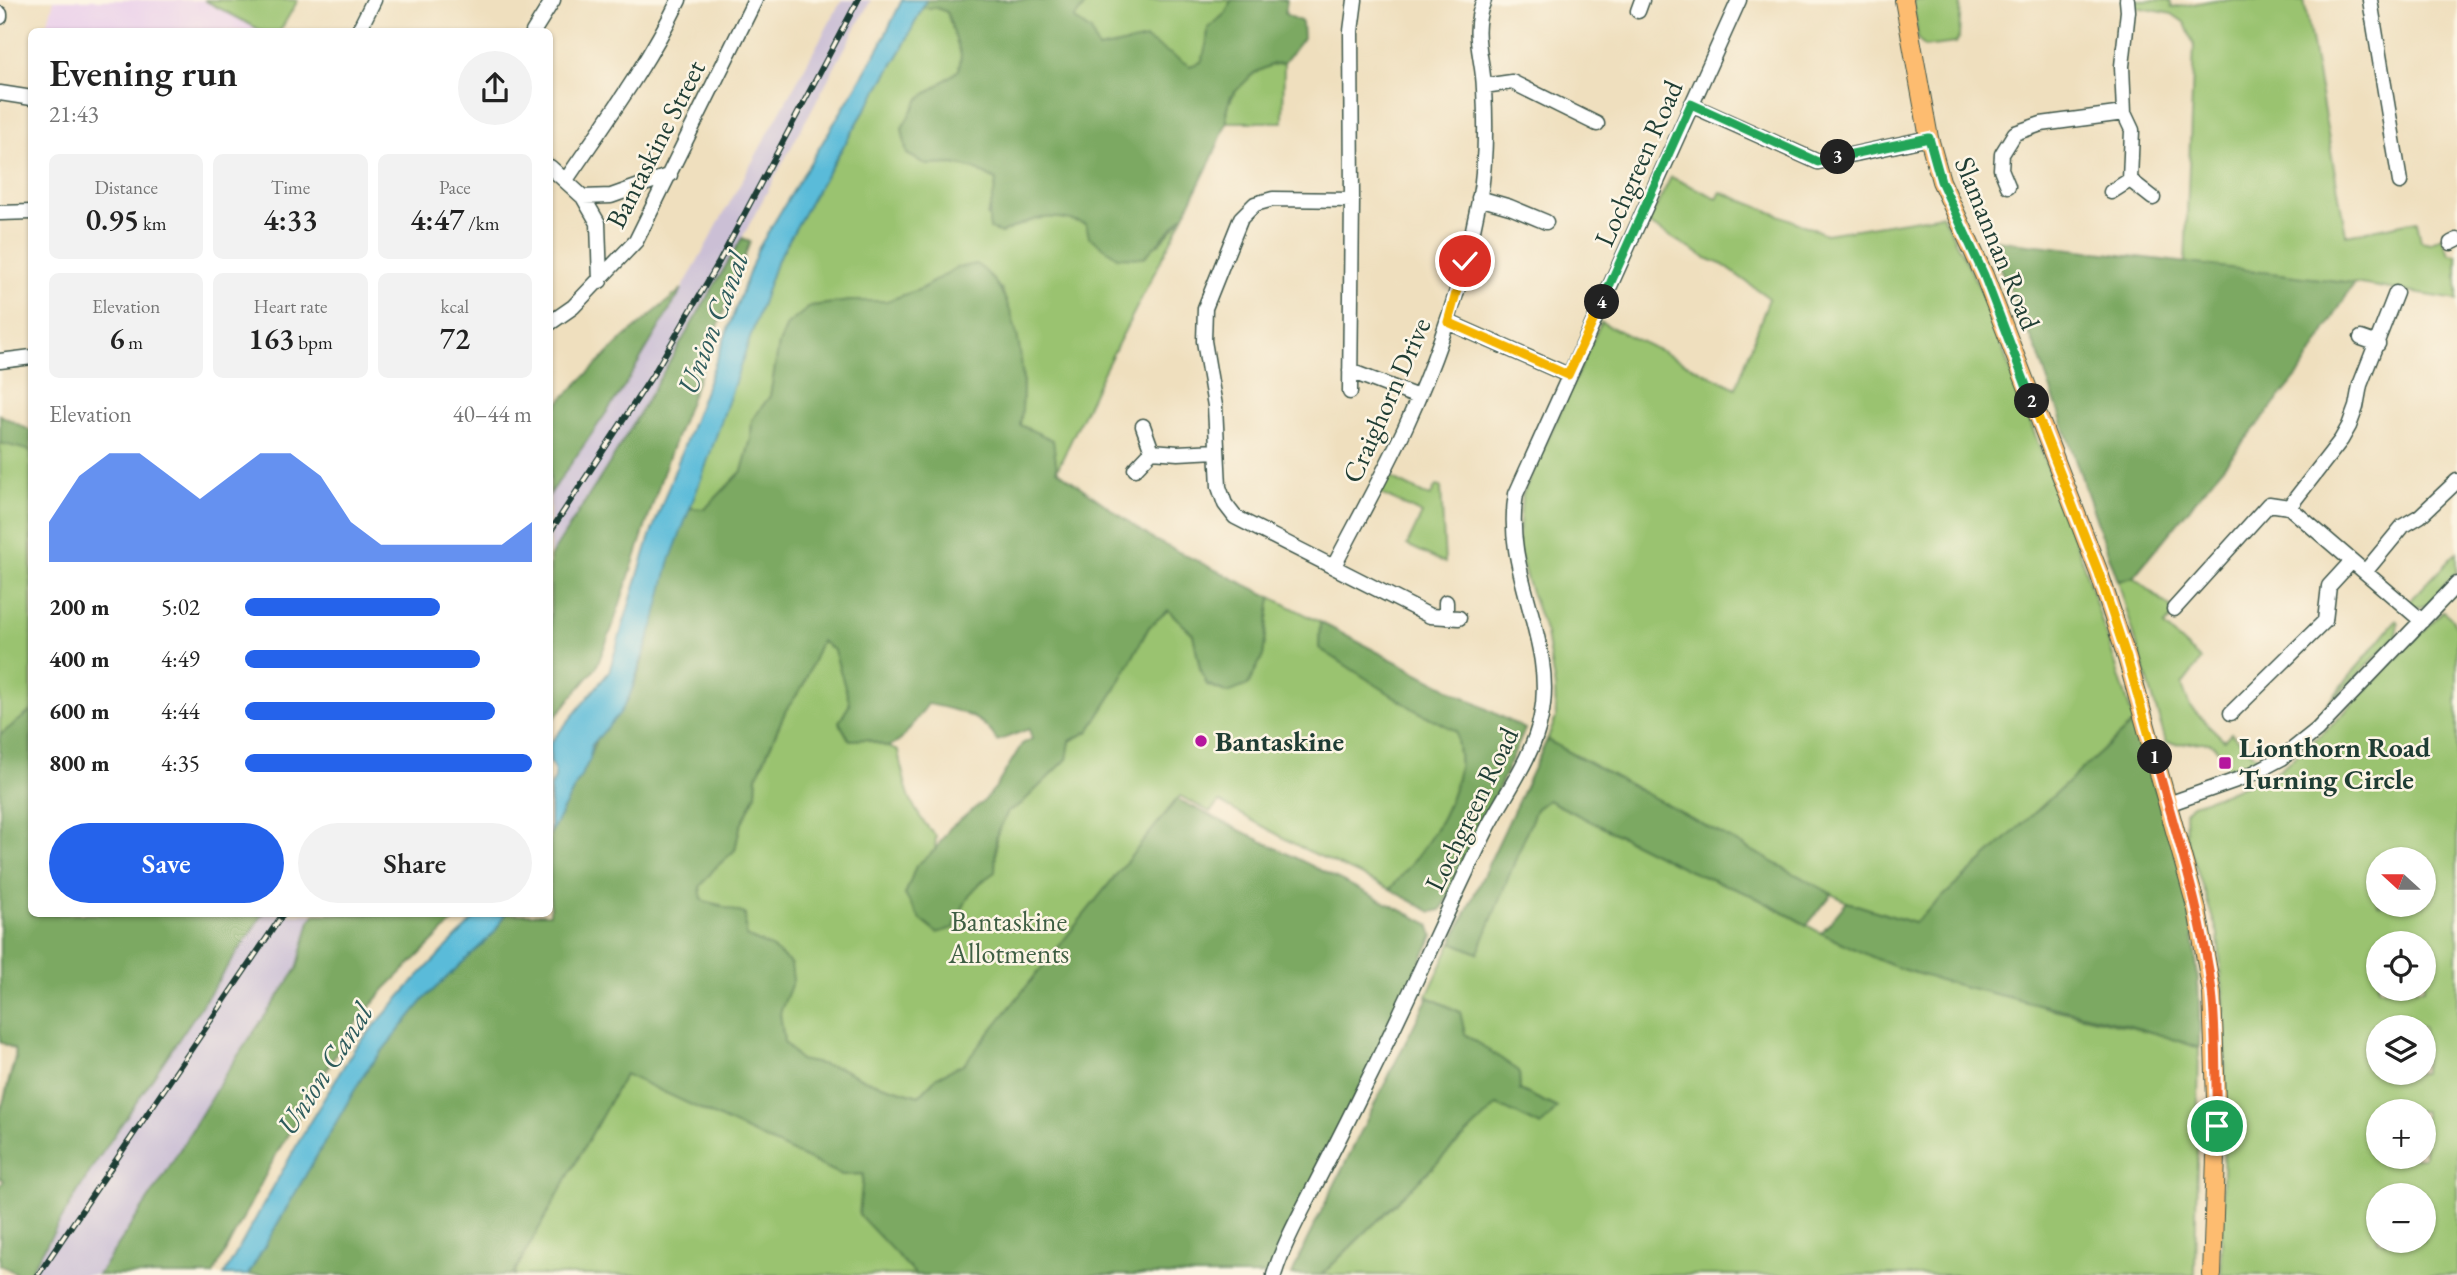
<!DOCTYPE html>
<html lang="en">
<head>
<meta charset="utf-8">
<style>
  body { margin:0; font-family:"EB Garamond",serif; background:#f2f2f2; color:#222; height:100vh; display:flex; flex-direction:column; font-size:26px; white-space:nowrap }
  * { box-sizing:border-box; margin:0 }
  p { font-size:23px; color:#767676 }
  .icon { flex:none; width:38px; height:38px; fill:none; stroke:currentColor; stroke-width:2; stroke-linecap:round; stroke-linejoin:round }
  .map { position:relative; flex:1; overflow:hidden }
  .side { position:absolute; left:28px; top:28px; width:525px; height:889px; display:flex; flex-direction:column; background:#fff; border-radius:10px; box-shadow:0 2px 5px #0004 }
  .side>* { flex:none }
  .needle { width:46px; rotate:291deg }
  .buttons { position:absolute; left:2366px; top:847px; display:grid; gap:14px }
  .buttons a { display:grid; place-items:center; width:70px; height:70px; border-radius:50%; background:#fff; box-shadow:0 2px 5px #0004; font-size:35px }
  .pin { position:absolute; display:grid; place-items:center; width:60px; height:60px; color:#fff; margin:-30px; border:4px solid #fff; border-radius:50%; box-shadow:0 2px 7px #0007 }
  .km { position:absolute; width:35px; height:35px; margin:-18px; border-radius:50%; background:#222; color:#fff; font-size:19px; line-height:35px; text-align:center }
  .round { display:grid; place-items:center; flex:none; width:74px; height:74px; border-radius:37px; background:#f2f2f2 }
  .summary { display:flex; align-items:center; justify-content:space-between; height:119px; padding:0 21px }
  h1 { font-size:38px; font-weight:600; line-height:52px }
  .metrics { display:grid; grid-template-columns:repeat(3,1fr); gap:10px; height:119px; padding:7px 21px }
  .metrics div { display:grid; align-content:center; border-radius:10px; background:#f2f2f2; text-align:center }
  .metrics b { font-size:30px; font-weight:600 }
  .metrics small { font-size:19px; font-weight:400 }
  .metrics p { font-size:19px }
  .chart { height:196px; padding:14px 21px }
  .chart p { display:flex; justify-content:space-between }
  .chart svg { width:100%; height:126px; margin-top:7px; fill:#2563eb; opacity:.7 }
  .cta { display:flex; gap:14px; margin-top:auto; padding:14px 21px }
  .cta a { flex:1; height:80px; border-radius:42px; background:#2563eb; color:#fff; font-size:28px; font-weight:600; line-height:80px; text-align:center }
  .cta a+a { background:#f2f2f2; color:#222 }
  ul { padding:0 21px; list-style:none; font-size:23px }
  li { display:grid; grid-template-columns:112px 84px 1fr; align-items:center; height:52px }
  li i { height:18px; border-radius:9px; background:#2563eb }
  .map>svg:first-child { display:block }
  .built { fill:#ebd1eb }
  .industrial { fill:#cbbfd5 }
  .green { fill:#9ac36f; stroke:#5c8052; stroke-width:2; fill-rule:evenodd }
  .forest { fill:#7ba962; stroke:#4d734b; stroke-width:2 }
  .water { fill:#5abbd9; stroke:#3c7c86; stroke-width:2 }
  .lines { fill:none; stroke-linecap:round; stroke-linejoin:round }
  .minor-casing { stroke:#3e5549; stroke-width:17 }
  .major-casing { stroke:#3e5549; stroke-width:20 }
  .minor { stroke:#fff; stroke-width:14 }
  .major { stroke:#fdbc70; stroke-width:18 }
  .rail-casing { stroke:#1f3d34; stroke-width:6 }
  .rail { stroke:#fcf5e5; stroke-width:3.5; stroke-dasharray:10; stroke-linecap:butt }
  .split-1-casing { stroke:#fff; stroke-width:14 }
  .split-2-casing { stroke:#fff; stroke-width:14 }
  .split-3-casing { stroke:#fff; stroke-width:14 }
  .split-4-casing { stroke:#fff; stroke-width:14 }
  .split-5-casing { stroke:#fff; stroke-width:14 }
  .split-1 { stroke:#f0652b; stroke-width:9 }
  .split-2 { stroke:#f5b400; stroke-width:9 }
  .split-3 { stroke:#22a559; stroke-width:9 }
  .split-4 { stroke:#22a559; stroke-width:9 }
  .split-5 { stroke:#f5b400; stroke-width:9 }
  .poi-dot { fill:#b5179e; stroke:#fcf5e5; stroke-width:2.5 }
  .labels { text-anchor:middle; stroke-width:5; stroke-linejoin:round; paint-order:stroke }
  .street-label { font-size:28px; fill:#1f3d34; stroke:#fcf5e5 }
  .poi-label { font-size:28px; font-weight:bold; fill:#1f3d34; stroke:#fcf5e5; text-anchor:start }
  .park-label { font-size:28px; fill:#3e5e43; stroke:#fcf5e5 }
  .water-label { font-size:30px; font-style:italic; fill:#2e5c5d; stroke:#fcf5e5 }
</style>
</head>
<body>
<div class="map">
<svg width="2457" height="1275" viewBox="0 0 2457 1275">
  <rect width="100%" height="100%" fill="#fcf5e5"/>
  <filter id="ink" filterUnits="userSpaceOnUse"><feTurbulence type="fractalNoise" baseFrequency=".0143" numOctaves="2"/><feDisplacementMap in="SourceGraphic" scale="14" xChannelSelector="R" yChannelSelector="G"/><feConvolveMatrix kernelMatrix="1 2 1 2 8 2 1 2 1" color-interpolation-filters="sRGB"/></filter>
  <filter id="wash" filterUnits="userSpaceOnUse"><feTurbulence type="fractalNoise" baseFrequency=".00686" numOctaves="4" result="noise"/><feDisplacementMap in="SourceGraphic" scale="28" xChannelSelector="R" yChannelSelector="G"/><feGaussianBlur stdDeviation="1.57" result="paint"/><feColorMatrix in="noise" values="0 0 0 0 0 0 0 0 0 0 0 0 0 0 0 0 0 1.4 0 .05"/><feComposite in="paint" operator="in"/></filter>
  <g filter="url(#wash)">
    <rect width="100%" height="100%" fill="#efdfbe"/>
    <!-- built -->
    <path class="built" d="M 54,0 L 298,0 L 280,31 L 45,32 Z"/>
    <!-- industrial -->
    <path class="industrial" d="M 842,0 L 871,0 L 742,238 L 616,453 L 550,557 L 550,417 L 561,400 L 625,337 L 682,289 Z
      M 217,914 L 315,914 L 310,921 L 297,968 L 228,1070 L 162,1179 L 98,1275 L 20,1275 L 0,1265 L 0,1186 Z"/>
    <!-- green -->
    <path class="green" d="M 204,0 L 298,0 L 280,31 L 262,31 Z
      M 1089,0 L 1231,0 L 1227,12 L 1208,28 L 1207,45 L 1201,63 L 1190,66 L 1119,45 L 1098,50 L 1074,19 Z
      M 1913,0 L 1961,0 L 1959,37 L 1956,43 L 1924,47 L 1918,39 Z
      M 2135,0 L 2170,0 L 2172,8 L 2214,0 L 2304,0 L 2346,235 L 2417,221 L 2421,241 L 2430,243 L 2442,237 L 2450,254 L 2457,255 L 2457,300 L 2354,283 L 2185,264 L 2194,45 L 2185,23 L 2172,14 L 2136,7 Z
      M 922,8 L 937,8 L 947,12 L 961,55 L 959,71 L 919,99 L 902,128 L 907,154 L 927,165 L 954,164 L 975,169 L 996,180 L 995,195 L 987,215 L 1001,233 L 1043,216 L 1064,217 L 1159,244 L 1184,215 L 1104,371 L 1057,470 L 1054,456 L 1019,425 C 1030,371 1017,340 1002,289 L 956,268 L 921,289 L 887,301 L 850,301 L 811,306 L 787,325 L 779,344 L 770,396 L 752,420 L 751,439 L 742,471 L 705,509 L 690,508 L 776,263 L 817,190 L 902,49 Z
      M 1284,63 L 1283,122 L 1227,122 C 1225,91 1255,66 1284,63 Z
      M 1671,177 L 1717,198 L 1721,192 L 1826,234 L 1942,215 L 1979,287 L 2080,554 L 2134,722 L 1914,923 L 1847,902 L 1547,740 L 1556,718 L 1555,688 L 1546,634 L 1527,581 L 1518,546 L 1522,496 L 1601,322 L 1736,388 L 1769,298 L 1723,265 L 1706,258 L 1648,223 Z
      M 0,415 L 31,431 L 32,914 L 4,1179 L 0,1178 L 0,1114 L 16,1053 L 11,1045 L 0,1042 Z
      M 1387,476 L 1430,497 L 1436,486 L 1441,487 L 1445,563 L 1407,545 L 1422,514 L 1379,493 Z
      M 2457,552 L 2457,571 L 2426,605 C 2419,608 2414,608 2408,603 Z
      M 2133,577 L 2176,612 L 2164,626 L 2201,660 L 2182,685 L 2190,707 L 2224,740 L 2231,733 L 2261,761 L 2235,773 L 2228,770 C 2211,725 2200,750 2166,742 L 2118,581 Z
      M 1271,597 L 1320,622 L 1319,648 L 1415,710 L 1456,731 C 1457,743 1461,758 1459,769 C 1451,816 1421,854 1390,889 L 1300,847 L 1219,802 L 1210,812 L 1180,796 L 965,1064 L 937,1077 L 919,1096 L 865,1080 L 840,1068 L 800,1061 L 784,1042 L 780,1013 L 793,980 L 771,947 L 746,936 L 721,905 L 702,901 L 700,887 L 714,869 L 735,850 L 740,827 L 756,794 L 757,776 L 786,710 L 803,686 L 821,641 L 834,650 L 850,704 L 839,722 L 849,740 L 866,739 L 898,751 C 905,786 909,809 936,836 L 935,850 L 916,866 L 905,895 L 954,928 C 965,901 970,888 995,872 L 996,837 L 1008,811 L 1020,805 L 1067,759 L 1070,741 L 1089,731 L 1115,690 L 1149,627 L 1168,610 L 1193,634 L 1200,668 L 1207,685 L 1228,693 L 1263,656 Z
      M 2443,611 L 2450,617 L 2457,627 L 2457,1275 L 2221,1275 L 2226,1029 L 2218,934 L 2186,836 L 2185,812 L 2192,804 L 2224,794 L 2279,770 L 2332,725 ZM 2378,859 L 2424,859 L 2424,905 L 2378,905 ZM 2378,943 L 2424,943 L 2424,989 L 2378,989 ZM 2378,1027 L 2424,1027 L 2424,1073 L 2378,1073 ZM 2378,1111 L 2424,1111 L 2424,1157 L 2378,1157 ZM 2378,1195 L 2424,1195 L 2424,1241 L 2378,1241 Z
      M 2396,620 L 2398,623 L 2396,636 L 2319,714 Z
      M 1548,800 L 1690,871 L 1751,895 L 1821,933 L 1897,967 L 2048,1008 L 2163,1035 L 2199,1048 L 2195,1275 L 1322,1275 L 1497,1104 L 1541,1125 L 1556,1107 L 1520,1090 L 1519,1071 L 1465,1034 L 1460,1012 L 1427,996 L 1452,942 L 1477,953 L 1536,809 Z
      M 625,1074 L 842,1175 L 863,1174 L 862,1192 L 894,1250 L 916,1275 L 513,1275 Z"/>
    <!-- forest -->
    <path class="forest" d="M 926,0 L 1089,0 L 1074,19 L 1091,31 L 1098,49 L 1146,39 L 1190,66 L 1201,62 L 1207,45 L 1208,28 L 1226,13 L 1231,0 L 1287,0 L 1285,14 L 1302,22 L 1303,38 L 1284,63 L 1273,64 L 1254,73 L 1231,96 L 1226,111 L 1227,122 L 1212,158 L 1184,215 L 1144,258 L 1117,257 L 1089,237 L 1086,224 C 1048,212 1036,217 1001,233 L 990,229 C 986,211 995,199 996,180 L 975,169 L 954,164 L 927,165 L 907,154 L 902,128 L 919,99 L 959,70 L 961,55 L 947,12 L 937,8 L 922,8 Z
      M 742,238 L 750,242 L 665,467 L 612,628 L 596,668 L 551,722 L 550,557 L 616,453 Z
      M 1987,239 L 2354,283 L 2300,373 L 2133,577 L 2118,581 L 2038,353 Z
      M 976,264 C 1020,291 1028,379 1020,425 L 1053,440 L 1057,470 L 1154,540 L 1271,597 L 1263,656 L 1248,685 L 1228,693 L 1207,684 L 1200,668 L 1193,634 L 1168,610 L 1149,627 L 1115,690 L 1089,731 L 1070,741 L 1067,759 L 1020,805 L 1008,811 L 996,837 L 995,872 C 970,888 965,901 954,928 L 937,933 L 920,919 L 905,895 L 916,866 L 935,850 L 950,828 L 985,800 L 996,787 L 1022,744 L 1032,739 L 1029,729 L 997,741 C 984,715 953,709 928,704 L 901,740 L 888,747 L 866,739 L 850,740 L 839,722 L 850,704 L 834,650 L 821,641 L 803,686 L 786,710 L 757,776 L 756,794 L 740,827 L 735,850 L 714,869 L 700,887 L 702,900 L 745,914 L 746,936 L 771,947 L 791,964 L 793,980 L 780,1013 L 784,1042 L 800,1060 L 840,1068 L 865,1080 L 919,1096 L 937,1077 L 965,1063 L 1177,799 L 1429,924 L 1433,936 L 1270,1275 L 916,1275 L 859,1215 L 863,1174 L 842,1175 L 625,1074 L 513,1275 L 248,1275 L 365,1072 L 426,997 L 494,933 L 505,914 L 550,914 L 550,834 L 590,759 C 592,734 619,720 629,697 C 648,655 655,608 669,563 C 674,545 683,526 690,508 L 705,509 L 742,471 L 751,439 L 752,420 L 770,396 L 779,344 L 787,325 L 811,306 L 850,301 L 887,301 L 921,289 L 956,268 Z
      M 682,289 L 622,390 L 550,494 L 550,416 L 561,400 L 625,337 Z
      M 0,415 L 31,431 L 31,451 L 0,443 Z
      M 1320,622 L 1525,729 L 1465,864 L 1441,910 L 1431,912 L 1390,889 C 1421,854 1451,816 1459,769 C 1461,758 1457,743 1456,731 L 1415,710 L 1319,648 Z
      M 31,711 L 32,914 L 263,914 L 92,1168 L 28,1275 L 20,1275 L 0,1265 L 0,1186 L 4,1180 L 0,1178 L 0,1114 L 16,1058 L 14,1049 L 0,1042 L 0,735 Z
      M 2134,722 C 2150,775 2170,828 2183,882 C 2196,937 2201,992 2199,1048 C 2102,1012 1997,1000 1899,968 C 1872,959 1846,944 1821,933 L 1847,902 L 1914,923 Z
      M 1547,740 L 1832,894 L 1807,925 L 1751,895 L 1690,871 L 1548,800 L 1536,809 L 1478,953 L 1452,942 Z
      M 315,914 L 461,914 L 385,989 L 348,1034 L 278,1151 L 213,1275 L 98,1275 L 162,1179 L 228,1070 L 297,969 L 310,921 Z
      M 1428,997 L 1460,1012 L 1465,1034 L 1519,1071 L 1520,1090 L 1557,1108 L 1541,1126 L 1497,1105 L 1321,1275 L 1292,1275 L 1305,1244 Z"/>
    <!-- water -->
    <path class="water" d="M 902,0 L 926,0 L 902,49 L 817,190 L 776,263 L 703,474 L 669,563 L 655,620 L 629,697 L 620,713 L 591,746 L 590,759 L 550,834 L 550,788 L 555,778 L 554,768 L 550,762 L 550,743 L 609,672 L 649,539 L 758,249 L 856,87 L 880,46 Z
      M 479,914 L 505,914 L 494,933 L 426,997 L 365,1072 L 248,1275 L 224,1275 L 308,1125 L 354,1049 L 414,981 Z"/>
  </g>
  <g filter="url(#ink)">
    <g class="lines">
      <defs>
        <path id="minor" d="M 2127,0 L 2128,11 L 2122,66 L 2124,113 L 2132,130 L 2130,180
          M 2370,0 L 2400,182
          M 1638,11 L 1642,0
          M 0,14 L 0,17
          M 358,32 L 374,0
          M 533,32 L 553,0
          M 1484,86 L 1512,82 L 1597,124
          M 0,93 L 32,98
          M 1691,105 L 1818,162 L 1929,138
          M 550,167 L 583,197 L 598,223 L 600,281
          M 566,180 C 606,121 648,64 679,0
          M 2008,186 L 2001,169 L 2002,154 L 2015,133 L 2041,124 L 2124,113
          M 2111,192 L 2130,180 L 2153,198
          M 583,197 L 611,196 L 670,175
          M 1479,198 L 1510,207 L 1546,222
          M 1352,200 L 1273,199 L 1255,204 L 1241,218 L 1205,308 L 1204,341 L 1215,406 L 1219,487 L 1225,504 L 1235,517 L 1430,616 L 1446,617
          M 0,213 L 32,212
          M 2451,243 L 2457,240
          M 1448,322 L 1568,375
          M 550,323 L 573,307 L 636,241 L 755,0
          M 2361,338 L 2378,344
          M 0,361 L 32,357
          M 1350,371 L 1418,397
          M 1350,392 L 1352,200 L 1351,31 L 1355,0
          M 1152,451 L 1178,453 L 1217,451
          M 1135,469 L 1152,451 L 1143,426
          M 2289,507 L 2341,440 L 2349,426 L 2356,407 L 2360,385 L 2396,293
          M 2289,507 L 2422,621
          M 1334,566 C 1358,520 1383,475 1405,428 C 1438,356 1464,279 1479,201 C 1486,165 1486,125 1484,89 C 1483,55 1470,34 1484,0
          M 2365,572 L 2403,526 L 2420,516 L 2457,481
          M 1446,602 L 1446,617 L 1459,618
          M 2174,609 L 2269,504 L 2289,507
          M 2231,713 L 2325,621 L 2329,586 L 2352,561
          M 2168,804 L 2248,776 L 2282,758 L 2317,730 L 2457,584
          M 1274,1275 C 1283,1246 1297,1220 1311,1193 C 1328,1160 1345,1127 1361,1094 C 1405,1008 1443,918 1486,831 C 1504,795 1533,758 1541,717 C 1557,641 1502,572 1516,494 L 1739,0"/>
        <path id="major" d="M 1904,0 L 1929,138 L 1941,181 L 1984,275 L 2099,573 L 2127,658 L 2197,910 L 2212,993 L 2217,1126 L 2212,1275"/>
      </defs>
      <!-- minor casing -->
      <use href="#minor" class="minor-casing"/>
      <!-- major casing -->
      <use href="#major" class="major-casing"/>
      <!-- minor -->
      <use href="#minor" class="minor"/>
      <!-- major -->
      <use href="#major" class="major"/>
      <defs>
        <path id="rail" d="M 550,532 L 654,373 L 719,262 L 858,0
          M 38,1275 L 283,914"/>
      </defs>
      <!-- rail casing -->
      <use href="#rail" class="rail-casing"/>
      <!-- rail -->
      <use href="#rail" class="rail"/>
    </g>
  </g>
  <g class="lines" filter="url(#ink)">
    <defs>
      <path id="split-1" d="M 2155,757 C 2176,834 2202,912 2212,991 C 2217,1036 2215,1081 2217,1126"/>
      <path id="split-2" d="M 2032,401 L 2099,573 L 2127,658 L 2155,757"/>
      <path id="split-3" d="M 1838,157 L 1929,138 L 1941,181 L 1984,275 L 2032,401"/>
      <path id="split-4" d="M 1602,302 L 1691,104 L 1818,162 L 1838,157"/>
      <path id="split-5" d="M 1465,261 L 1448,322 L 1568,375 L 1602,302"/>
    </defs>
    <!-- split-1 casing -->
    <use href="#split-1" class="split-1-casing"/>
    <!-- split-2 casing -->
    <use href="#split-2" class="split-2-casing"/>
    <!-- split-3 casing -->
    <use href="#split-3" class="split-3-casing"/>
    <!-- split-4 casing -->
    <use href="#split-4" class="split-4-casing"/>
    <!-- split-5 casing -->
    <use href="#split-5" class="split-5-casing"/>
    <!-- split-1 -->
    <use href="#split-1" class="split-1"/>
    <!-- split-2 -->
    <use href="#split-2" class="split-2"/>
    <!-- split-3 -->
    <use href="#split-3" class="split-3"/>
    <!-- split-4 -->
    <use href="#split-4" class="split-4"/>
    <!-- split-5 -->
    <use href="#split-5" class="split-5"/>
  </g>
  <!-- markers -->
  <g class="poi-dot">
    <circle cx="1201" cy="741" r="7"/>
    <rect x="2218" y="756" width="14" height="14" rx="3.5"/>
  </g>
  <g class="labels">
    <!-- street labels -->
    <g class="street-label">
      <text transform="translate(655 144) rotate(-63)" y="10">Bantaskine Street</text>
      <text transform="translate(1638 163) rotate(-66)" y="10">Lochgreen Road</text>
      <text transform="translate(1998 243) rotate(68)" y="10">Slamannan Road</text>
      <text transform="translate(1386 400) rotate(-66)" y="10">Craighorn Drive</text>
      <text transform="translate(1471 809) rotate(-64)" y="10">Lochgreen Road</text>
    </g>
    <!-- poi labels -->
    <g class="poi-label">
      <text x="1215" y="751">Bantaskine</text>
      <text x="2239" y="757">Lionthorn Road<tspan x="2239" dy="32">Turning Circle</tspan></text>
    </g>
    <!-- park labels -->
    <g class="park-label">
      <text x="1009" y="931">Bantaskine<tspan x="1009" dy="32">Allotments</tspan></text>
    </g>
    <!-- water labels -->
    <g class="water-label">
      <text transform="translate(713 323) rotate(-69)" y="10">Union Canal</text>
      <text transform="translate(325 1069) rotate(-57)" y="10">Union Canal</text>
    </g>
  </g>
</svg>
<div class="buttons">
<a><svg class="needle" viewBox="-14 -14 28 28"><path d="M0-13l5 13h-10z" fill="#e53935"/><path d="M0 13l5-13h-10z" fill="#767676"/></svg></a>
<a><svg class="icon" aria-label="locate" viewBox="0 0 24 24"><circle cx="12" cy="12" r="6"/><path d="M12 2v4M12 18v4M2 12h4M18 12h4"/></svg></a>
<a><svg class="icon" aria-label="layers" viewBox="0 0 24 24"><path d="M12 4l9 5-9 5-9-5zM3 14l9 5 9-5"/></svg></a>
<a>+</a>
<a>−</a>
</div>
<div class="pin" style="left:2217px;top:1126px;background:#1e9e55"><svg class="icon" aria-label="arrive" viewBox="0 0 24 24"><path d="M6 21V4h12l-3 4 3 4H6"/></svg></div>
<div class="pin" style="left:1465px;top:261px;background:#d93025"><svg class="icon" aria-label="check" viewBox="0 0 24 24"><path d="M5 12l5 5 9-10"/></svg></div>
<b class="km" style="left:2155px;top:757px">1</b>
<b class="km" style="left:2032px;top:401px">2</b>
<b class="km" style="left:1838px;top:157px">3</b>
<b class="km" style="left:1602px;top:302px">4</b>
<section class="side">
<div class="summary"><div><h1>Evening run</h1><p>21:43</p></div><a class="round"><svg class="icon" aria-label="share" viewBox="0 0 24 24"><path d="M12 15V3M7 8l5-5 5 5M5 13v7h14v-7"/></svg></a></div>
<div class="metrics">
<div><p>Distance</p><b>0.95<small> km</small></b></div>
<div><p>Time</p><b>4:33</b></div>
<div><p>Pace</p><b>4:47<small> /km</small></b></div>
</div>
<div class="metrics">
<div><p>Elevation</p><b>6<small> m</small></b></div>
<div><p>Heart rate</p><b>163<small> bpm</small></b></div>
<div><p>kcal</p><b>72</b></div>
</div>
<div class="chart"><p><span>Elevation</span>40–44 m</p>
<svg viewBox="0 0 160 44" preserveAspectRatio="none"><path d="M0 44V30L10 14L20 6L30 6L40 14L50 22L60 14L70 6L80 6L90 14L100 30L110 38L120 38L130 38L140 38L150 38L160 30V44z"/></svg>
</div>
<ul>
<li><b>200 m</b>5:02<i style="width:68%"></i></li>
<li><b>400 m</b>4:49<i style="width:82%"></i></li>
<li><b>600 m</b>4:44<i style="width:87%"></i></li>
<li><b>800 m</b>4:35<i style="width:100%"></i></li>
</ul>
<div class="cta"><a>Save</a><a>Share</a></div>
</section>
</div>
</body>
</html>
